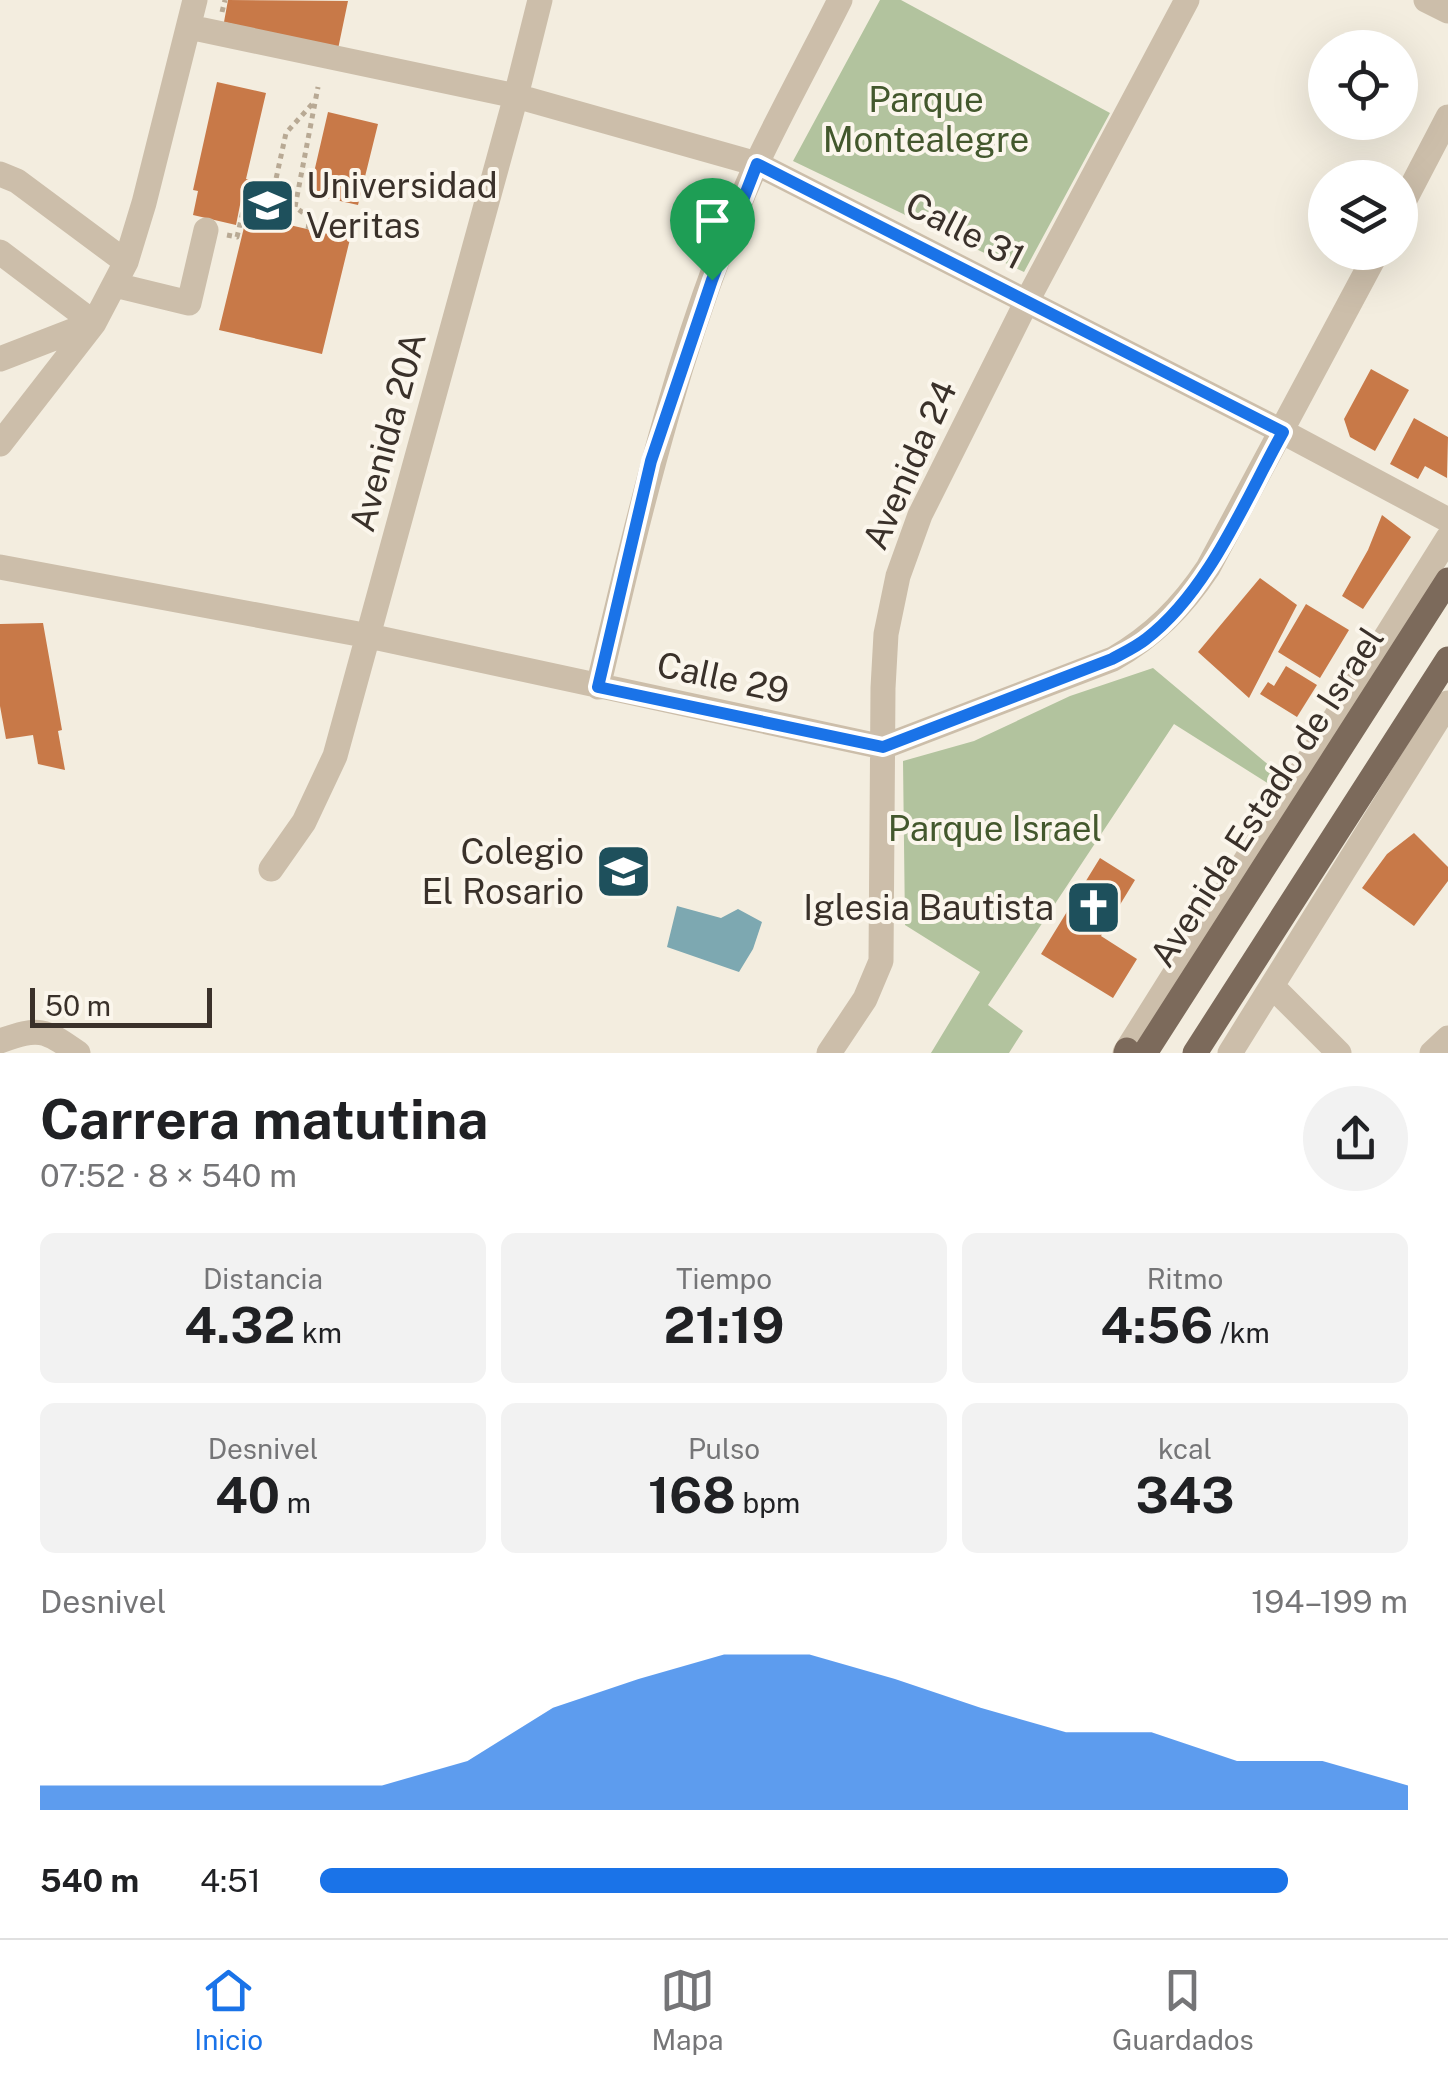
<!DOCTYPE html>
<html lang="es">
<head>
<meta charset="utf-8">
<style>
  body { margin:0; font-family:"Public Sans",sans-serif; background:#f2f2f2; color:#202124; height:100vh; display:flex; flex-direction:column; font-size:38px; white-space:nowrap }
  * { box-sizing:border-box; margin:0 }
  p { font-size:32px; color:#757577 }
  .icon { flex:none; width:55px; height:55px; fill:none; stroke:currentColor; stroke-width:2; stroke-linecap:round; stroke-linejoin:round }
  .map { position:relative; height:1053px; overflow:hidden }
  .panel { display:flex; flex-direction:column; background:#fff; flex:1 }
  .panel>* { flex:none }
  .fabs { position:absolute; left:1308px; top:30px; display:grid; gap:20px }
  .fabs a { display:grid; place-items:center; width:110px; height:110px; border-radius:50%; background:#fff; box-shadow:0 10px 40px #0002; font-size:50px }
  .scale { position:absolute; left:30px; bottom:25px; width:182px; box-sizing:border-box; padding-left:10px; border:5px solid #3a312a; border-top:0; font-size:28px; line-height:35px; white-space:nowrap; color:#3a312a; -webkit-text-stroke:8px #fbf6ec; paint-order:stroke }
  .pin { position:absolute; display:grid; place-items:center; width:85px; height:85px; color:#fff; margin:-102px -42px; border-radius:50% 50% 50% 0; rotate:-45deg; box-shadow:0 0 10px #0007 }
  .pin .icon { rotate:45deg }
  .round { display:grid; place-items:center; flex:none; width:105px; height:105px; border-radius:52px; background:#f2f2f2 }
  .overview { display:flex; align-items:center; justify-content:space-between; height:170px; padding:0 40px }
  h1 { font-size:55px; font-weight:700; line-height:75px }
  .metrics { display:grid; grid-template-columns:repeat(3,1fr); gap:15px; height:170px; padding:10px 40px }
  .metrics div { display:grid; align-content:center; border-radius:15px; background:#f2f2f2; text-align:center }
  .metrics b { font-size:50px; font-weight:700 }
  .metrics small { font-size:28px; font-weight:400 }
  .metrics p { font-size:28px }
  .chart { height:280px; padding:20px 40px }
  .chart p { display:flex; justify-content:space-between }
  .chart svg { width:100%; height:180px; margin-top:10px; fill:#1a73e8; opacity:.7 }
  ul { padding:0 40px; list-style:none; font-size:32px }
  li { display:grid; grid-template-columns:160px 120px 1fr; align-items:center; height:75px }
  li i { height:25px; border-radius:12px; background:#1a73e8 }
  .dock { display:flex; justify-content:space-around; align-items:center; height:140px; border-top:2px solid #e0e0e0; background:#fff; font-size:28px; color:#757577 }
  .dock a { display:grid; justify-items:center; gap:5px }
  .dock .active { color:#1a73e8 }
  .map>svg:first-child { display:block }
  .green { fill:#b2c39e }
  .water { fill:#7da8b1 }
  .building { fill:#c87948 }
  .lines { fill:none; stroke-linecap:round; stroke-linejoin:round }
  .path { stroke:#b8a994; stroke-width:5; stroke-dasharray:5 5; stroke-linecap:butt }
  .minor { stroke:#ccbeaa; stroke-width:25 }
  .major { stroke:#7c6a5b; stroke-width:25 }
  .route-casing { stroke:#fff; stroke-width:20 }
  .route { stroke:#1a73e8; stroke-width:12 }
  .labels { text-anchor:middle; stroke-width:8; stroke-linejoin:round; paint-order:stroke }
  .park-label { font-size:35px; fill:#43582d; stroke:#fbf6ec }
  .poi-label { font-size:35px; fill:#3a312a; stroke:#fbf6ec; text-anchor:end }
  .street-label { font-size:35px; fill:#3a312a; stroke:#fbf6ec }
</style>
</head>
<body>
<div class="map">
<svg width="1448" height="1053" viewBox="0 0 1448 1053">
  <rect width="100%" height="100%" fill="#f3eddf"/>
  <!-- green -->
  <path class="green" d="M 880,0 L 901,0 L 1110,113 L 1024,272 L 793,161 Z
    M 1153,668 L 1277,772 L 1269,784 L 1174,724 L 988,1005 L 1023,1031 L 1009,1053 L 931,1053 L 980,972 L 905,925 L 903,761 L 974,741 L 1070,696 Z"/>
  <!-- water -->
  <path class="water" d="M 677,906 L 721,918 L 738,909 L 762,922 L 753,949 L 739,972 L 667,947 Z"/>
  <!-- building -->
  <path class="building" d="M 228,0 L 348,1 L 338,49 L 224,22 Z
    M 217,82 L 266,93 L 246,179 L 258,182 L 254,203 L 241,200 L 236,225 L 193,215 L 198,191 L 193,190 Z
    M 328,112 L 378,124 L 358,205 L 309,194 Z
    M 247,215 L 350,239 L 322,354 L 219,330 Z
    M 1371,369 L 1409,390 L 1375,451 L 1350,437 L 1344,419 Z
    M 1414,418 L 1448,437 L 1447,478 L 1425,466 L 1418,479 L 1390,464 Z
    M 1382,515 L 1411,537 L 1363,609 L 1342,596 L 1368,550 Z
    M 1260,578 L 1297,605 L 1249,698 L 1198,652 Z
    M 1306,604 L 1349,630 L 1320,678 L 1278,652 Z
    M 43,623 L 62,730 L 58,731 L 65,770 L 38,764 L 33,735 L 6,739 L 0,706 L 0,624 Z
    M 1286,666 L 1317,685 L 1297,717 L 1260,694 L 1268,682 L 1274,686 Z
    M 1414,833 L 1448,867 L 1448,881 L 1414,926 L 1362,888 L 1387,854 Z
    M 1100,858 L 1135,880 L 1101,936 L 1137,959 L 1113,998 L 1041,954 Z"/>
  <g class="lines">
    <!-- path -->
    <path class="path" d="M 222,12 L 225,0
      M 308,229 L 310,218 L 295,207 L 318,87
      M 227,235 L 237,237 L 244,207 L 269,211 L 286,133 L 314,102"/>
    <!-- minor -->
    <path class="minor" d="M 1426,0 L 1448,11
      M 189,27 L 516,96 L 757,164 L 1283,432 L 1448,520
      M 0,174 L 17,181 L 126,262
      M 1400,209 L 1448,117
      M 0,252 L 94,323
      M 115,285 L 189,303 L 206,230
      M 0,359 L 93,323
      M 0,444 L 94,323 L 126,262 L 144,203 L 195,0
      M 0,567 L 369,636 L 883,747 L 1113,659 C 1153,636 1182,607 1208,568 L 1377,252
      M 598,687 C 640,510 682,329 757,163 C 783,108 813,54 840,0
      M 271,869 L 304,822 L 335,756 L 516,96 L 540,0
      M 1273,987 L 1339,1053
      M 0,1041 C 39,1027 44,1029 78,1053
      M 829,1053 L 865,999 L 881,961 L 883,688 L 886,634 L 898,576 L 920,515 L 1027,301 L 1187,0
      M 1125,1053 L 1448,538
      M 1230,1053 L 1448,703
      M 1432,1053 L 1448,1038"/>
    <!-- major -->
    <path class="major" d="M 1126,1053 L 1127,1050
      M 1145,1053 L 1448,580
      M 1195,1053 L 1448,659"/>
  </g>
  <g class="lines">
    <defs>
      <path id="route" d="M 757,164 L 1283,432 C 1245,500 1209,591 1146,639 C 1136,647 1123,653 1112,659 L 883,747 L 598,687 L 651,461 L 712,280 Z"/>
    </defs>
    <!-- route casing -->
    <use href="#route" class="route-casing"/>
    <!-- route -->
    <use href="#route" class="route"/>
  </g>
  <!-- icons -->
  <defs>
    <symbol id="university-square" viewBox="-11 -11 22 22"><rect x="-9" y="-9" width="18" height="18" rx="4" fill="#1e505c" stroke="#fbf6ec"/><path d="M0-5L7-2L0 1L-7-2ZM-4 1L0 2.5L4 1V4Q0 6-4 4Z" fill="#fff"/></symbol>
    <symbol id="school-square" viewBox="-11 -11 22 22"><rect x="-9" y="-9" width="18" height="18" rx="4" fill="#1e505c" stroke="#fbf6ec"/><path d="M0-5L7-2L0 1L-7-2ZM-4 1L0 2.5L4 1V4Q0 6-4 4Z" fill="#fff"/></symbol>
    <symbol id="church-square" viewBox="-11 -11 22 22"><rect x="-9" y="-9" width="18" height="18" rx="4" fill="#1e505c" stroke="#fbf6ec"/><path d="M-1.2-6h2.4v3.5h3.3v2.4h-3.3V6h-2.4V-.1h-3.3v-2.4h3.3Z" fill="#fff"/></symbol>
  </defs>
  <g fill-rule="evenodd">
    <use href="#university-square" x="236" y="174" width="63" height="63"/>
    <use href="#school-square" x="592" y="840" width="63" height="63"/>
    <use href="#church-square" x="1062" y="876" width="63" height="63"/>
  </g>
  <g class="labels">
    <!-- park labels -->
    <g class="park-label">
      <text x="926" y="112">Parque<tspan x="926" dy="40">Montealegre</tspan></text>
      <text x="995" y="841">Parque Israel</text>
    </g>
    <!-- poi labels -->
    <g class="poi-label">
      <text x="306" y="198" text-anchor="start">Universidad<tspan x="306" dy="40">Veritas</tspan></text>
      <text x="584" y="864">Colegio<tspan x="584" dy="40">El Rosario</tspan></text>
      <text x="1054" y="920">Iglesia Bautista</text>
    </g>
    <!-- street labels -->
    <g class="street-label">
      <text transform="translate(965 231) rotate(27)" y="12">Calle 31</text>
      <text transform="translate(388 432) rotate(-75)" y="12">Avenida 20A</text>
      <text transform="translate(910 465) rotate(-66)" y="12">Avenida 24</text>
      <text transform="translate(723 678) rotate(12)" y="12">Calle 29</text>
      <text transform="translate(1267 797) rotate(-57)" y="12">Avenida Estado de Israel</text>
    </g>
  </g>
</svg>
<div class="fabs">
<a><svg class="icon" aria-label="locate" viewBox="0 0 24 24"><circle cx="12" cy="12" r="6"/><path d="M12 2v4M12 18v4M2 12h4M18 12h4"/></svg></a>
<a><svg class="icon" aria-label="layers" viewBox="0 0 24 24"><path d="M12 4l9 5-9 5-9-5zM3 14l9 5 9-5"/></svg></a>
</div>
<div class="scale">50 m</div>
<div class="pin" style="left:712px;top:280px;background:#1e9e55"><svg class="icon" aria-label="arrive" viewBox="0 0 24 24"><path d="M6 21V4h12l-3 4 3 4H6"/></svg></div>
</div>
<section class="panel">
<div class="overview"><div><h1>Carrera matutina</h1><p>07:52 · 8 × 540 m</p></div><a class="round"><svg class="icon" aria-label="share" viewBox="0 0 24 24"><path d="M12 15V3M7 8l5-5 5 5M5 13v7h14v-7"/></svg></a></div>
<div class="metrics">
<div><p>Distancia</p><b>4.32<small> km</small></b></div>
<div><p>Tiempo</p><b>21:19</b></div>
<div><p>Ritmo</p><b>4:56<small> /km</small></b></div>
</div>
<div class="metrics">
<div><p>Desnivel</p><b>40<small> m</small></b></div>
<div><p>Pulso</p><b>168<small> bpm</small></b></div>
<div><p>kcal</p><b>343</b></div>
</div>
<div class="chart"><p><span>Desnivel</span>194–199 m</p>
<svg viewBox="0 0 160 44" preserveAspectRatio="none"><path d="M0 44V38L10 38L20 38L30 38L40 38L50 32L60 19L70 12L80 6L90 6L100 12L110 19L120 25L130 25L140 32L150 32L160 38V44z"/></svg>
</div>
<ul>
<li><b>540 m</b>4:51<i style="width:89%"></i></li>
</ul>
</section>
<nav class="dock">
<a class="active"><svg class="icon" aria-label="home" viewBox="0 0 24 24"><path d="M3 11l9-7 9 7M6 9v11h12V9"/></svg>Inicio</a>
<a><svg class="icon" aria-label="map" viewBox="0 0 24 24"><path d="M3 6l6-2 6 2 6-2v14l-6 2-6-2-6 2zM9 4v14M15 6v14"/></svg>Mapa</a>
<a><svg class="icon" aria-label="saved" viewBox="0 0 24 24"><path d="M7 4h10v16l-5-4-5 4z"/></svg>Guardados</a>
</nav>
</body>
</html>
